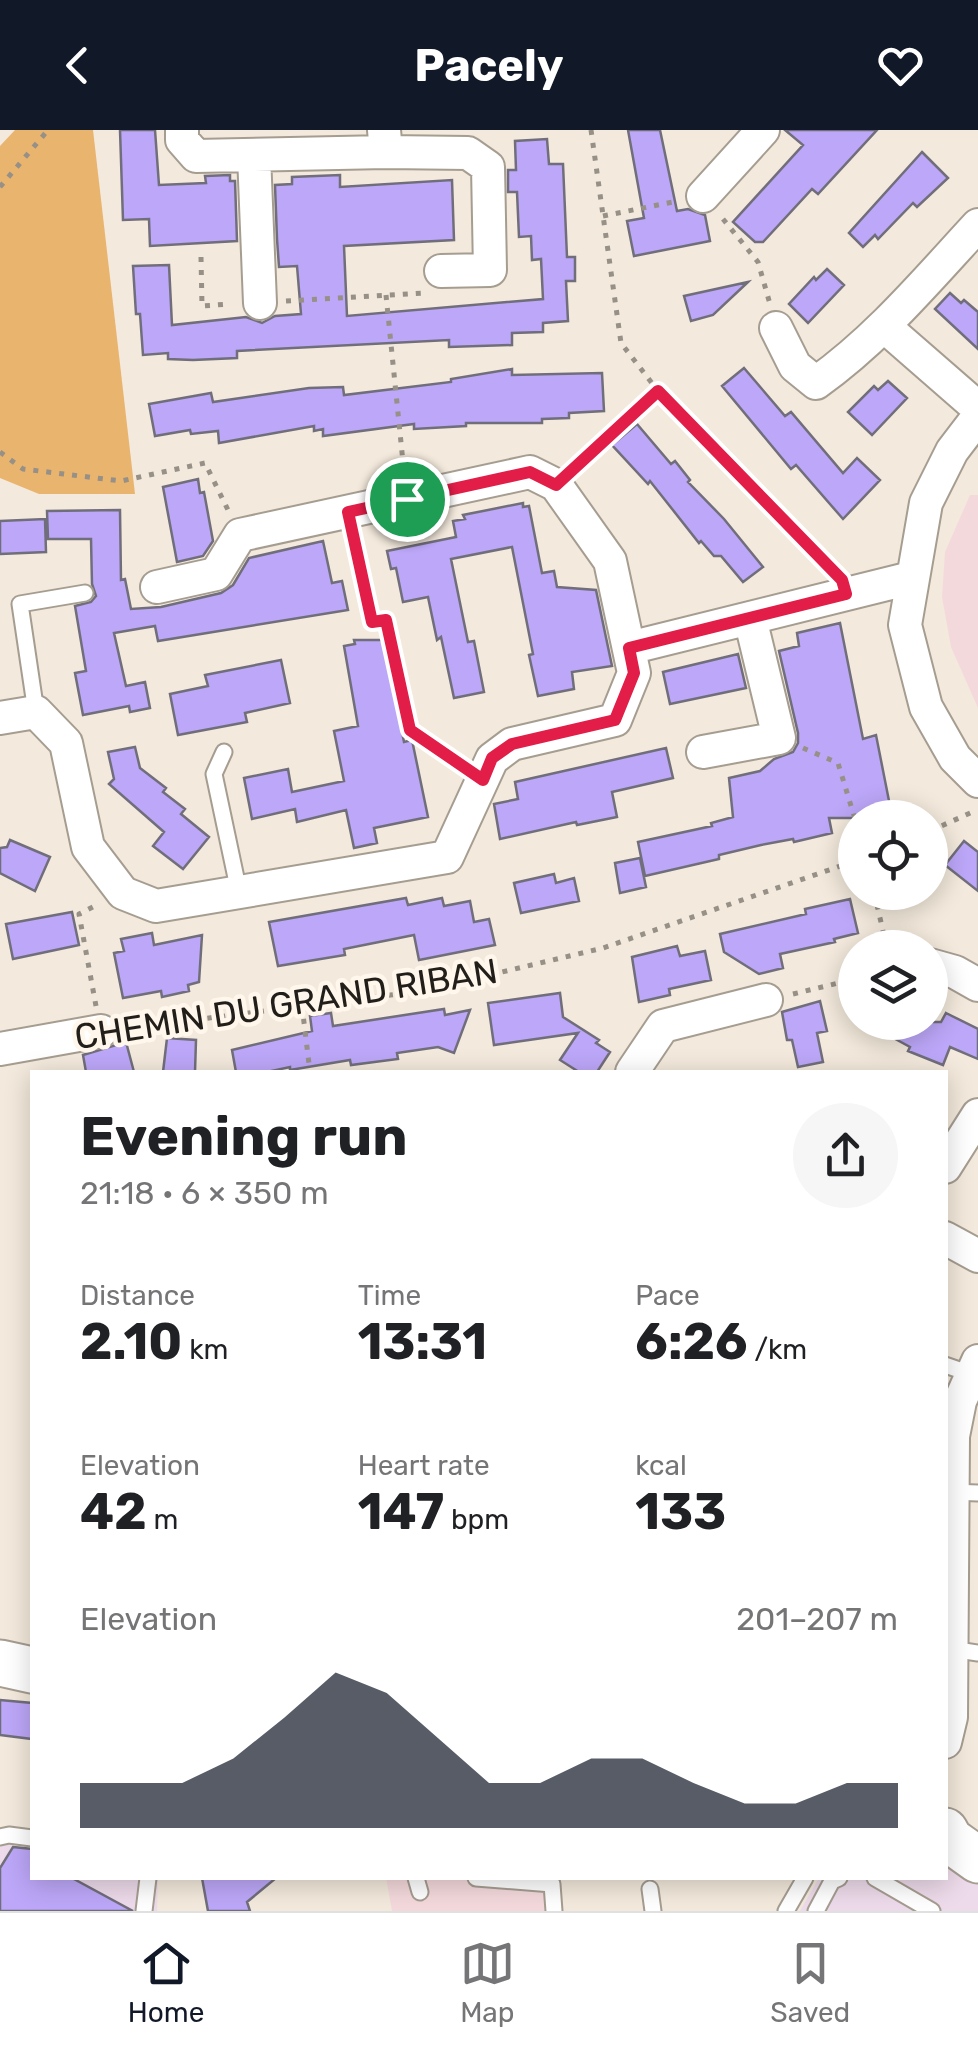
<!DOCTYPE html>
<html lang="en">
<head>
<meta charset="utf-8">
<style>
  body { margin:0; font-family:Rubik,sans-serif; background:#f6f6f6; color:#202124; height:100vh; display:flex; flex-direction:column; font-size:38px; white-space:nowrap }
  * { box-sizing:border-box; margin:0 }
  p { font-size:32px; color:#757577 }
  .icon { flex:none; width:55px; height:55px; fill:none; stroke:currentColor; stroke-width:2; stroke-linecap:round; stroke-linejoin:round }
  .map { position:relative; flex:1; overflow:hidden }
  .side { position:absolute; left:30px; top:940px; width:918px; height:810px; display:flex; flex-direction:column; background:#fff; border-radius:0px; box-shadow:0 5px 25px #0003 }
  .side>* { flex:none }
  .tools { position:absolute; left:838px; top:670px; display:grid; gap:20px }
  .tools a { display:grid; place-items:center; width:110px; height:110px; border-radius:50%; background:#fff; box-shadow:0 5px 25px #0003; font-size:50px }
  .pin { position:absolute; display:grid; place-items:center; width:85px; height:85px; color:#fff; margin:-42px; border:5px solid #fff; border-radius:50%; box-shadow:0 2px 10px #0007 }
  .round { display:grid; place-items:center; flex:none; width:105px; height:105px; border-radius:52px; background:#f6f6f6 }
  .summary { display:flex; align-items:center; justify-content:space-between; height:170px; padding:0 50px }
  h1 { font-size:55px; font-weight:700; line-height:75px }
  .metrics { display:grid; grid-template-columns:repeat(3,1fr); gap:15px; height:170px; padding:10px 50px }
  .metrics div { display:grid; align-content:center }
  .metrics b { font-size:50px; font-weight:700 }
  .metrics small { font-size:28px; font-weight:400 }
  .metrics p { font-size:28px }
  .chart { height:280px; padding:20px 50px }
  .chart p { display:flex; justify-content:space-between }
  .chart svg { width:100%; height:180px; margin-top:10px; fill:#111827; opacity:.7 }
  header { display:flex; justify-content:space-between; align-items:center; height:130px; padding:0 50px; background:#111827; color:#fff; font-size:45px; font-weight:700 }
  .menu { display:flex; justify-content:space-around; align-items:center; height:140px; border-top:2px solid #e0e0e0; background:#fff; font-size:28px; color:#757577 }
  .menu a { display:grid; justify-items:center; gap:5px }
  .menu .active { color:#111827 }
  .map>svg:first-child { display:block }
  .industrial { fill:#eddaea }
  .education { fill:#f4d9dc }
  .green { fill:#e9b46e }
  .building { fill:#bca7f8; stroke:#716e7b; stroke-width:2.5 }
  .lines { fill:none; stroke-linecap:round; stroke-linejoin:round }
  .lane-casing { stroke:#a69d91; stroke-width:19 }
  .street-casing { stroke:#a69d91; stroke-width:36 }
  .secondary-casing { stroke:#a69d91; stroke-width:49 }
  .path { stroke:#979087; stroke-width:5; stroke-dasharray:5 8; stroke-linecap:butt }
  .lane { stroke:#fff; stroke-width:15 }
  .street { stroke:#fff; stroke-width:32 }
  .secondary { stroke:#fff; stroke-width:45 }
  .route-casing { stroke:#fff; stroke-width:20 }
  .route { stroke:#e11d48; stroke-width:12 }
  .labels { text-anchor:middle; stroke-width:9; stroke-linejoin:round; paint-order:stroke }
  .street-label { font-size:35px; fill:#221f1a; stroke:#fff7ec }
</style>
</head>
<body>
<header><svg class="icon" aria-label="back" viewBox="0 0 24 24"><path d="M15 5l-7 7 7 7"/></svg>Pacely<svg class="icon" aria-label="heart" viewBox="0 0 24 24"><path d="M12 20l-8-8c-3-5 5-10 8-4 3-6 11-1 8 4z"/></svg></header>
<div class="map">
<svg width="978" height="1781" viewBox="0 0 978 1781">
  <rect width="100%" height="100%" fill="#f3e9dc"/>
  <!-- industrial -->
  <path class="industrial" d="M 0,1697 L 32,1701 L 32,1748 L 158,1748 L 157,1781 L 0,1781 Z
    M 945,1731 L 978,1746 L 978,1781 L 800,1781 L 819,1748 L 945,1748 Z"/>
  <!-- education -->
  <path class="education" d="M 970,365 L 978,365 L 978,578 L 951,517 L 942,467 L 945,422 Z
    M 386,1748 L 546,1748 L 546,1781 L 392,1781 Z"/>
  <!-- green -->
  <path class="green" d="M 15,0 L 93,0 L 135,364 L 39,364 L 0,348 L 0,16 Z"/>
  <!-- building -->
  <path class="building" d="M 120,0 L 155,0 L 159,55 L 206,53 L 205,46 L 230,45 L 230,51 L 235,51 L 237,111 L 150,116 L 149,89 L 123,90 Z
    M 628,0 L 660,0 L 677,81 L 688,79 L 705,85 L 710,111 L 634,126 L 627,91 L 644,88 Z
    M 785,0 L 877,0 L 818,64 L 812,59 L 763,112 L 755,112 L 733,92 L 803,15 Z
    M 547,9 L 549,34 L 563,34 L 567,127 L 575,127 L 575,151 L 566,151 L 568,191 L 543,193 L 543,202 L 512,203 L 512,215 L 449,217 L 449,210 L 237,221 L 237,228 L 193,230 L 168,229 L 168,223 L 143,225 L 140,184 L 136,184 L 133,136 L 169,135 L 172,195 L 246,187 L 262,193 L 275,186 L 301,184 L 297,136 L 279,137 L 277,109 L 275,55 L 292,54 L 292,47 L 340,45 L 340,57 L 452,50 L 454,110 L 344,116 L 347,186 L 543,169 L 541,129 L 532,130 L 531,106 L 519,107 L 517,62 L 508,62 L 508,40 L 516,40 L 515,11 Z
    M 922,22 L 948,48 L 917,77 L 913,73 L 878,109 L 875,105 L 863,117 L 849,103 Z
    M 827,139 L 844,155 L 808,193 L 789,174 L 814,147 L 816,150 Z
    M 748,152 L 713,185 L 691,191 L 684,166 Z
    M 950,163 L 961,173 L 964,170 L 978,182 L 978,219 L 935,179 Z
    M 744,238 L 785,286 L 791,282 L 843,343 L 857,328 L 880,350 L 843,389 L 796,335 L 791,339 L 722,256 Z
    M 512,239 L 512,245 L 602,243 L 604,281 L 569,283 L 569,288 L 542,289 L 542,293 L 466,293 L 466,296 L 414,299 L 414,294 L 323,306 L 323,299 L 314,301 L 314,296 L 219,313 L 218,301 L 191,304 L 190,300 L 155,306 L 149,274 L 211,263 L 213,272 L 309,258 L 343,257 L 344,265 L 451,252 L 451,249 Z
    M 888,251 L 907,268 L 872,305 L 848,282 L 874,256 L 878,260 Z
    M 637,294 L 671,334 L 675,331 L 690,350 L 688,352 L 724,389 L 763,437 L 743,452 L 721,426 L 714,426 L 701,411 L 699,413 L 650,351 L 648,354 L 612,315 Z
    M 198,349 L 200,363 L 204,362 L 213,411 L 203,426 L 177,432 L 163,357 Z
    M 523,373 L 523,377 L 529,376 L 542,443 L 554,441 L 557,457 L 596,460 L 612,536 L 572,542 L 574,559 L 538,566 L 529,525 L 533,524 L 512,417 L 451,429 L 468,512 L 474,511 L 484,562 L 454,568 L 441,507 L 437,510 L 428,467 L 403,472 L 396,438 L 391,439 L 387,421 L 456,407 L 453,391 L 465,389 L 463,385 Z
    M 120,380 L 121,450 L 125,449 L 131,479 L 161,477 L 221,463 L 233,455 L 249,428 L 323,411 L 332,453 L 342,451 L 348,480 L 158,511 L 155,496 L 114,503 L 126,556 L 145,552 L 150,578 L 130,582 L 129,576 L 83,585 L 75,543 L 86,541 L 75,476 L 91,472 L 96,466 L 92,454 L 91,409 L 48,409 L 47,381 Z
    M 45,389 L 46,422 L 0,424 L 0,391 Z
    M 840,493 L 863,609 L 876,605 L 891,681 L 860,688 L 829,688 L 832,703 L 794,712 L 793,709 L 761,715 L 719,725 L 719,729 L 645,746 L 638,712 L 712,696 L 711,693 L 733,687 L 729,648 L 760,641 L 774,629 L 793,622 L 798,613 L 798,603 L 779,521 L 799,516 L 797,503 Z
    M 354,510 L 384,510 L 404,612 L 412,610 L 428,687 L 374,698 L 377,713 L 354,718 L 346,680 L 297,692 L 295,679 L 252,689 L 244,648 L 288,639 L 292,662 L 344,651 L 334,601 L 358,596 L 344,516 L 355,514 Z
    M 738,524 L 746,558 L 670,574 L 663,542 Z
    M 281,530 L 290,573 L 245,583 L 247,592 L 178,605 L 170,564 L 208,556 L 205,545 Z
    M 135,617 L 140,638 L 166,658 L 163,662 L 185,679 L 181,684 L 209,707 L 183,739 L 153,716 L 164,702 L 109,654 L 114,649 L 108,622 Z
    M 666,618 L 673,648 L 612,662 L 617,687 L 577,695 L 576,692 L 500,709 L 494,674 L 518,669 L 515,652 Z
    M 10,710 L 50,727 L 35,761 L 0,743 L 0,718 L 7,717 Z
    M 964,711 L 978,722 L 978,761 L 945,735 Z
    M 640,728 L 646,757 L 620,763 L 615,733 Z
    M 554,744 L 556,753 L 574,748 L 579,771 L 521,783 L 514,753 Z
    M 406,768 L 408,775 L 442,768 L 444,776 L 470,771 L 474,792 L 489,789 L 495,815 L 419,830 L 414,805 L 344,819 L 345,825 L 278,836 L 269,792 Z
    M 850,769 L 858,803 L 834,809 L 835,812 L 780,824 L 783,838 L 759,844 L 724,822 L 720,804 L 806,784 L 805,779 Z
    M 72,782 L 79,815 L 13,829 L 6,794 Z
    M 152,803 L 154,815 L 202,805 L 199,852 L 188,855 L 189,861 L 162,867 L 161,861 L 123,868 L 114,823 L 124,821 L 121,809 Z
    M 677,816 L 680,826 L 705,821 L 711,850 L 669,859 L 670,865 L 639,872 L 632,827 Z
    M 560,863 L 563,887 L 599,910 L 596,913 L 610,922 L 597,942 L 579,942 L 560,930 L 578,903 L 494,915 L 488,873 Z
    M 820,871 L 827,901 L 817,903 L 823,932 L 798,937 L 792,910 L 787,910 L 782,882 Z
    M 444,879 L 445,885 L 470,880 L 454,923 L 438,917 L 397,923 L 398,929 L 351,935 L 350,930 L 290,940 L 290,937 L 267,942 L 236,942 L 232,920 L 312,901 L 310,886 L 331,883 L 333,896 Z
    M 946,883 L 978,899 L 978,929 L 950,917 L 943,935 L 908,921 L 910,917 L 864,892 L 941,892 Z
    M 167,908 L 196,910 L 195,942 L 163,942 Z
    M 126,912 L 134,942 L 86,942 L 83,925 Z
    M 0,1570 L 32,1573 L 32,1609 L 0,1605 Z
    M 13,1717 L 32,1719 L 32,1748 L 72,1748 L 133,1781 L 0,1781 L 0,1738 Z
    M 202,1748 L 276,1748 L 247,1772 L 250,1781 L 208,1781 Z"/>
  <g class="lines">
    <defs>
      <path id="lane" d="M 36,582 L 20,474 L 85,463
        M 224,622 L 214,644 L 239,762
        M 945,1235 L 971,1244
        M 951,1362 L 978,1363
        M 951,1519 L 978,1523
        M 0,1707 L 9,1705 L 32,1708
        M 416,1748 L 420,1762
        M 476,1748 L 552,1754 L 554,1781
        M 875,1748 L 932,1781
        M 650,1759 L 653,1781
        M 144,1781 L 148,1748
        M 786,1781 L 805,1748
        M 816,1781 L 832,1751 L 839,1748"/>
      <path id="street" d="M 182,0 L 182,10 L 196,26 L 386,22
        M 384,0 L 386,22 L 468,23 L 488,37 L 490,140 L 441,141
        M 254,25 L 260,173
        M 703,66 L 763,0
        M 884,196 L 978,278
        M 776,198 L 795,236 L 816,253 C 878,209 927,150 978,95
        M 978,287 L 952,321 L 926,373 L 905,495 L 926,577 L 955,628 L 978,651
        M 629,518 L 911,448
        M 0,588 L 36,582 L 66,613 L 88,717 L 123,763 L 156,776 L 447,727 L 492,629 L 512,614 L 615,590 L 634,543 L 610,431 L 556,355 L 530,342 L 240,405 L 216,444 L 157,457
        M 703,622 L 779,608 L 750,488
        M 930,835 L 955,842 L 978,855
        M 0,919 L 101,901
        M 632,942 L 663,896 L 766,870
        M 945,1037 L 978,985
        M 945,1108 L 978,1126
        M 945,1612 L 951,1587 L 953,1306 L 960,1271 L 978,1231"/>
      <path id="secondary" d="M 0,1533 L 32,1540
        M 945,1701 L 950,1710 L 978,1730"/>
    </defs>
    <!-- lane casing -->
    <use href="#lane" class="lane-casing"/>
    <!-- street casing -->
    <use href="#street" class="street-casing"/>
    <!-- secondary casing -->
    <use href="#secondary" class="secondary-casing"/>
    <!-- path -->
    <path class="path" d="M 591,0 L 621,213 L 658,261 L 831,439
      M 0,57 L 48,0
      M 603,86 L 673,72
      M 723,89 L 758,132 L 770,174
      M 201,127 L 202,176 L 230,174
      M 386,165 L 404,342
      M 286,171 L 425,163
      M 0,322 L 23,339 L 121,351 L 205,333 L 228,380
      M 577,336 L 658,261
      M 354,409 L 372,491 L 386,490 L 410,600 L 457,633
      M 803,618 L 838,633 L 855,689
      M 930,701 L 977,680
      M 874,762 L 887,818
      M 793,864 L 855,849
      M 96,876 L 79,784 L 97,775
      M 302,876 L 310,942
      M 130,898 L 422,861 L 603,818 L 855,731"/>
    <!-- lane -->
    <use href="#lane" class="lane"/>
    <!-- street -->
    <use href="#street" class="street"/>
    <!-- secondary -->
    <use href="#secondary" class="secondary"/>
  </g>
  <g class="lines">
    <defs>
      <path id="route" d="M 658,261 L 842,450 L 846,464 L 629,518 L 634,543 L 615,590 L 512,614 L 492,628 L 483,650 L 410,600 L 386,490 L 372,492 L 348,382 L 530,342 L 556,355 Z"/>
    </defs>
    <!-- route casing -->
    <use href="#route" class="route-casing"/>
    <!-- route -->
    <use href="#route" class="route"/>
  </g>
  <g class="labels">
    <!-- street labels -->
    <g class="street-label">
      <text transform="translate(286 874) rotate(-9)" y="12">CHEMIN DU GRAND RIBAN</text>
    </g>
  </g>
</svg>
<div class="tools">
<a><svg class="icon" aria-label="locate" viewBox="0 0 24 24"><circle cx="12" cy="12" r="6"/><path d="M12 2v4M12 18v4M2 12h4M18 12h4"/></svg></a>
<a><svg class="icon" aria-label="layers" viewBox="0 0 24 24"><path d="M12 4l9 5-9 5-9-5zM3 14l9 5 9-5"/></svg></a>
</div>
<div class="pin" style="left:407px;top:369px;background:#1e9e55"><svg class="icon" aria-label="arrive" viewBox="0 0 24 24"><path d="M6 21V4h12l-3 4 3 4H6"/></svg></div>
<section class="side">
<div class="summary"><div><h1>Evening run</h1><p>21:18 · 6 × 350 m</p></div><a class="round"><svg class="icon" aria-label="share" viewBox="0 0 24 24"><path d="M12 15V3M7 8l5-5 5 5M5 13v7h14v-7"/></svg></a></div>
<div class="metrics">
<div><p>Distance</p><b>2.10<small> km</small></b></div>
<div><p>Time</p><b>13:31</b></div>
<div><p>Pace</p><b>6:26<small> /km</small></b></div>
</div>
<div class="metrics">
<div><p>Elevation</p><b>42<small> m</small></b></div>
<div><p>Heart rate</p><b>147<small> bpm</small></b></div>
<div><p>kcal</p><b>133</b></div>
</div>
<div class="chart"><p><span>Elevation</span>201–207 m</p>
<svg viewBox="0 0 160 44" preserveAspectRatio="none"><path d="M0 44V33L10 33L20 33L30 27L40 17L50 6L60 11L70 22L80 33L90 33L100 27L110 27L120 33L130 38L140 38L150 33L160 33V44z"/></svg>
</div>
</section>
</div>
<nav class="menu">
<a class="active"><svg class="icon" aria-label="home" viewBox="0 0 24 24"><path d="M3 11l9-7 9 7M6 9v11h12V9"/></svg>Home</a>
<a><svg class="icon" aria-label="map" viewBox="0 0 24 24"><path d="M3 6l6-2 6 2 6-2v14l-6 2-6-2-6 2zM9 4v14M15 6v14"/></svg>Map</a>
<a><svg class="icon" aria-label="saved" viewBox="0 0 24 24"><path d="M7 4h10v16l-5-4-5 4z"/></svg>Saved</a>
</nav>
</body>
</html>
